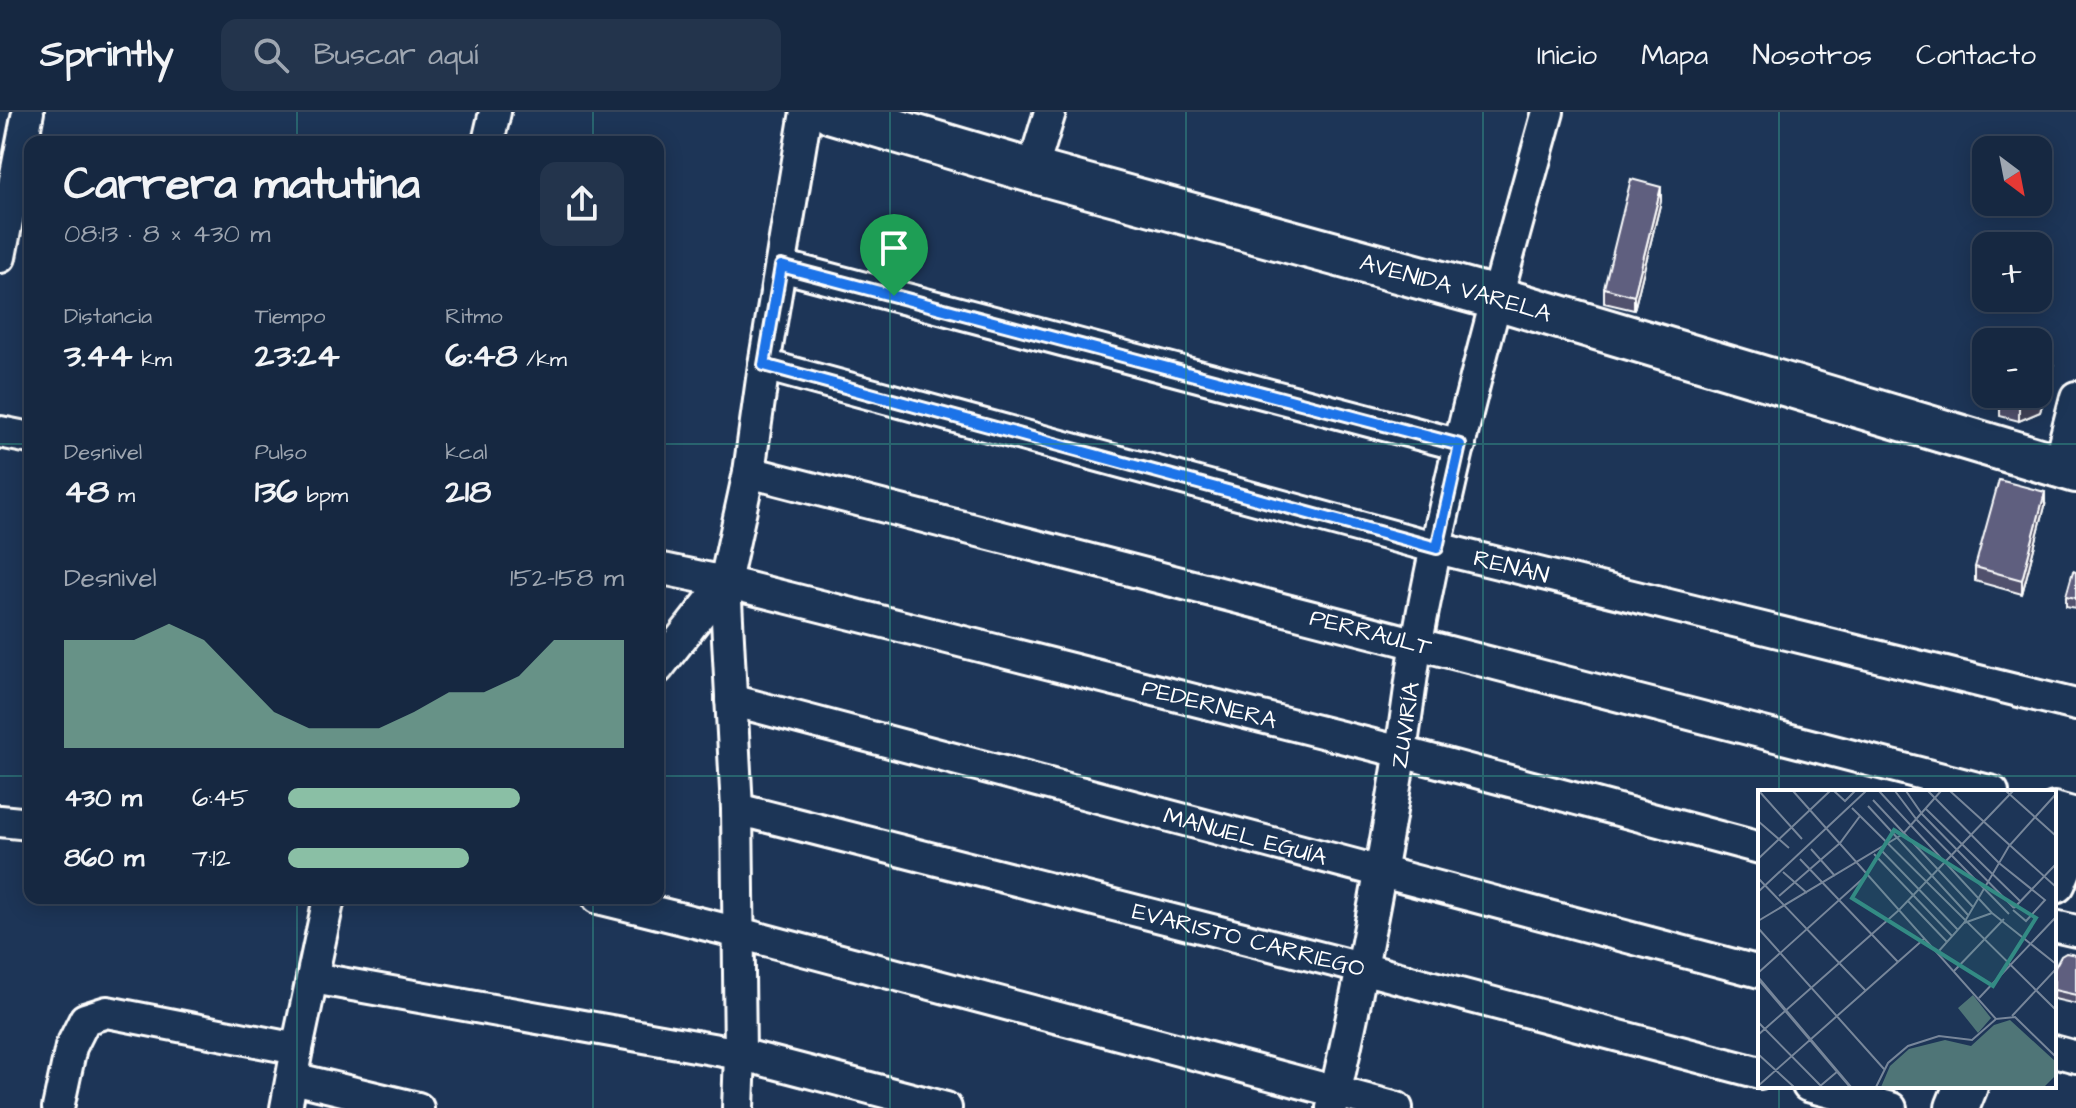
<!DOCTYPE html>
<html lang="es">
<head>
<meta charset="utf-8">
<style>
  body { margin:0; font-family:"Architects Daughter",sans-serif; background:#23344c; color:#f1f3f6; height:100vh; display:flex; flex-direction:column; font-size:30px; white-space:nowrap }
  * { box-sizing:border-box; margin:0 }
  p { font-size:26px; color:#9ea6b1 }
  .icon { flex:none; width:44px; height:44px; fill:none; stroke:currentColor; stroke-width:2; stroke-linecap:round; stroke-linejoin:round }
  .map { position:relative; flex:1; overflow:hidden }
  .sheet { position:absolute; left:24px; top:24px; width:640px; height:768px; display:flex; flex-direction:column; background:#162841; border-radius:16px; box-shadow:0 4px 20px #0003,0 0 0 2px #35445a }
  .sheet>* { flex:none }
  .needle { width:52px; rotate:148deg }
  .tools { position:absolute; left:1972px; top:24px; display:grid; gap:16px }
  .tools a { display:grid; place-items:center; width:80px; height:80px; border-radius:16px; background:#162841; box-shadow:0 4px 20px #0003,0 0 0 2px #35445a; font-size:40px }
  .pin { position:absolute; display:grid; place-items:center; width:68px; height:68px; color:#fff; margin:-82px -34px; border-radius:50% 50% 50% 0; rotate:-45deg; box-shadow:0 0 8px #0007 }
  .pin .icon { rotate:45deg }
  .round { display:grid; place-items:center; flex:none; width:84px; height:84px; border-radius:16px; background:#23344c }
  .overview { display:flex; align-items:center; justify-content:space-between; height:136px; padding:0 40px }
  h1 { font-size:44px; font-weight:800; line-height:60px }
  .metrics { display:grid; grid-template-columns:repeat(3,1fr); gap:12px; height:136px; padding:8px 40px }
  .metrics div { display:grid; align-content:center }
  .metrics b { font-size:34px; font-weight:800 }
  .metrics small { font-size:22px; font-weight:400 }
  .metrics p { font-size:22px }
  .chart { height:224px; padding:16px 40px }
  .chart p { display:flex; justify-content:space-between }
  .chart svg { width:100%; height:144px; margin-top:8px; fill:#8abfa5; opacity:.7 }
  ul { padding:0 40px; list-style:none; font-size:26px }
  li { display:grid; grid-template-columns:128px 96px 1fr; align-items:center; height:60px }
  li i { height:20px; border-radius:10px; background:#8abfa5 }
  header { display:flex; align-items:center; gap:48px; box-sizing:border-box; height:112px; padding:0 40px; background:#162841; border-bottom:2px solid #35445a }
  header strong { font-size:38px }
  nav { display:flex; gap:44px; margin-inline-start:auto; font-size:28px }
  .search { width:560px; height:72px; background:#23344c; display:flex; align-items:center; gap:20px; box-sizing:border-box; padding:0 28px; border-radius:16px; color:#9ea6b1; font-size:30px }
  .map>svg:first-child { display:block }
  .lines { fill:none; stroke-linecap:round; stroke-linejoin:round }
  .minor-casing { stroke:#fff; stroke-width:36 }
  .secondary-casing { stroke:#fff; stroke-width:48 }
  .minor { stroke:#1d3557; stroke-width:30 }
  .secondary { stroke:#1d3557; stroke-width:42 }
  .wall { fill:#51516d; stroke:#fff; stroke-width:2 }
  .shaded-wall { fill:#424259; stroke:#fff; stroke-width:2 }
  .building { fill:#5e5e7f; stroke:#fff; stroke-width:2 }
  .route-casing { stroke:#fff; stroke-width:16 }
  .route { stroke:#1a73e8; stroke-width:10 }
  .grid { fill:none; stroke:#338b84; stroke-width:2; stroke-opacity:0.55 }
  .labels { text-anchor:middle; stroke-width:7; stroke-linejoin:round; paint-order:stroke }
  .street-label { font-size:24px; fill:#fff; stroke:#1d3557 }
  .inset-road { fill:none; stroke:#77869a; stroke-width:2 }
  .view { fill:#338b84; fill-opacity:0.15; stroke:#338b84; stroke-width:4 }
  .inset-edge { fill:none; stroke:#fff; stroke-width:4 }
</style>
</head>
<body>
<header>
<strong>Sprintly</strong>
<div class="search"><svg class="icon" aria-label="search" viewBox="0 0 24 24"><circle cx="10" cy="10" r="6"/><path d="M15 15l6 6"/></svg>Buscar aquí</div>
<nav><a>Inicio</a><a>Mapa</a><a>Nosotros</a><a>Contacto</a></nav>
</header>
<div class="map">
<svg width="2076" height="996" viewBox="0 0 2076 996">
  <rect width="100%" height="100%" fill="#1d3557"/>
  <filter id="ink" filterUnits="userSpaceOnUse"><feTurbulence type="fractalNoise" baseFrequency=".0125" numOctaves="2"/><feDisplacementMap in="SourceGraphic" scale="16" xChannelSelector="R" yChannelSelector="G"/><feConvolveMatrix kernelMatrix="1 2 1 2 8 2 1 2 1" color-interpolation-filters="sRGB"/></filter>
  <g filter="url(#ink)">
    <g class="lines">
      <defs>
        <g id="minor">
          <path d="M 488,30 L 495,0"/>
          <path d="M 1032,59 L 1050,0"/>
          <path d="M 0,145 L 28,0"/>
          <path d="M 781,154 L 1460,333"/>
          <path id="s1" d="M 764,253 L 1437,436 L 2076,593"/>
          <path d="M 0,320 L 30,326"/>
          <path d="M 2058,354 L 2076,285"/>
          <path id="s2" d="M 749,360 L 1993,680"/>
          <path id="s3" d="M 658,456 L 725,470 L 1401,640 L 1760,736"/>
          <path d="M 658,556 L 725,470"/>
          <path id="s4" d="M 731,588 L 1760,860"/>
          <path d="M 2054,696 L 2076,702"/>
          <path id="s5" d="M 737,697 L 1361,856 L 1760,961"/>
          <path d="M 0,709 L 30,712"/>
          <path d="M 598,786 L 739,821 L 1397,996"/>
          <path d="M 2054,814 L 2076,819"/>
          <path d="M 313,866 L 740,942 L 946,996"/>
          <path d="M 2054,939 L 2076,945"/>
          <path d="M 293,966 L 418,996"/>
          <path d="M 1808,974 L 1891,996"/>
          <path d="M 58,996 L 71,935 L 85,907 L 107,900 L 297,937"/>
          <path d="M 286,996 L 297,937 L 329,786"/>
          <path d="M 738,996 L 740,942 L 737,697 L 725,470 L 749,360 L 764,253 L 806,0"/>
          <path id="s6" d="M 1332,996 C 1359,878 1382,758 1401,638 C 1407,602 1411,566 1417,530 C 1450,351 1499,175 1548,0"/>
        </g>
        <g id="secondary">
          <path id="s7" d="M 832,0 L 1032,59 L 1496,186 L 2076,359"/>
          <path d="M 2054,770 L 2076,717"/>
          <path d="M 1957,996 L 1966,974"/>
        </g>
      </defs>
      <!-- minor casing -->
      <use href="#minor" class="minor-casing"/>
      <!-- secondary casing -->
      <use href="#secondary" class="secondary-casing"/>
      <!-- minor -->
      <use href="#minor" class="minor"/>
      <!-- secondary -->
      <use href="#secondary" class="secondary"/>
    </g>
    <!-- wall -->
    <path class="wall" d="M 1661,89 L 1634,198 L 1604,191 L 1604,176 Z
      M 2053,254 L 2040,300 L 2019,309 L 2000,304 L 2000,285 Z
      M 2045,394 L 2022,482 L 1975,469 L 1975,455 Z
      M 2076,460 L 2076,496 L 2066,494 L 2066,484 Z
      M 2076,843 L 2076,892 L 2054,887 L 2054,857 Z"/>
    <!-- shaded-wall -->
    <path class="shaded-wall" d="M 1661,75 L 1661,89 L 1634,198 L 1634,184 Z
      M 2053,236 L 2053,254 L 2040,300 L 2019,309 L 2019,291 Z
      M 2045,380 L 2045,394 L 2022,482 L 2022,468 Z"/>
    <!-- building -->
    <path class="building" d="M 1631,67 L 1661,75 L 1634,184 L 1604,176 Z
      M 2017,225 L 2034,230 L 2016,230 Z
      M 2038,231 L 2053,236 L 2040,282 L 2019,291 L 2000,285 L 2001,282 L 2038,282 Z
      M 1999,368 L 2045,380 L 2022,468 L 1975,455 Z
      M 2073,459 L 2076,460 L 2076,486 L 2066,484 Z
      M 2066,841 L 2076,843 L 2076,883 L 2054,878 L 2054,857 L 2061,844 Z"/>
  </g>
  <g class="lines" filter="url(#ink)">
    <defs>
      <path id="route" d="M 781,154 L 1460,333 L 1437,436 L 764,253 Z"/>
    </defs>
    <!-- route casing -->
    <use href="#route" class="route-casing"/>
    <!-- route -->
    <use href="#route" class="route"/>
  </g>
  <!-- grid -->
  <path class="grid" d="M 297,0 L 297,30M 593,0 L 593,30M 890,0 L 890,996M 1186,0 L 1186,996M 1483,0 L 1483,996M 1779,0 L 1779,680M 0,332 L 30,332M 658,332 L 2076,332M 0,664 L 30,664M 658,664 L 2076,664M 297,786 L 297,996M 593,786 L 593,996M 1779,974 L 1779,996"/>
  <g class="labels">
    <!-- street labels -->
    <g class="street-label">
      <text dy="8" stroke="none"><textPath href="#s7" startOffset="648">AVENIDA VARELA</textPath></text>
      <text dy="8" stroke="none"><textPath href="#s1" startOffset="774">RENÁN</textPath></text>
      <text dy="8" stroke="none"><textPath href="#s2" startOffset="642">PERRAULT</textPath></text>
      <text dy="8" stroke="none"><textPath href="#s3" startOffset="568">PEDERNERA</textPath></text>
      <text dy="8" stroke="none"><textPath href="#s6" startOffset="390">ZUVIRÍA</textPath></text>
      <text dy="8" stroke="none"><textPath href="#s4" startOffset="532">MANUEL EGUÍA</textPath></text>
      <text dy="8" stroke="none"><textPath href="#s5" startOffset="528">EVARISTO CARRIEGO</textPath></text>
    </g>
  </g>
  <!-- overview -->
  <g transform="translate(1758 678)">
    <rect width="298" height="298" fill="#1d3557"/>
    <path d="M 215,205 L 233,228 L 220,243 L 200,218 ZM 252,230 L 298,272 L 298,285 L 286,297 L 123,297 L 132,276 L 151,259 L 187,250 L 213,256 L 236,235 Z" fill="#4f7577"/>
    <path class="inset-road" d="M 1,1 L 44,49M 35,1 L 238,229 L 257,227 L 298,267M 76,1 L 87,11 L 97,1M 121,1 L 234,123 L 298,174M 137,1 L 159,30 L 251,124M 148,1 L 164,24 L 256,118M 170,1 L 241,73 L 287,110 L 268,131 L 255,120M 192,1 L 298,97M 248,1 L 298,46M 115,10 L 215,117M 110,16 L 210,125M 94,18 L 298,220M 168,19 L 263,112M 0,31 L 31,58M 53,59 L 77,86M 123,60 L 200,140M 116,64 L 194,146M 0,69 L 72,1M 42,69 L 140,172M 25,82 L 49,103M 0,88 L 108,201M 0,102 L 108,1M 21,106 L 82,53 L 102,26M 150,111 L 189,152M 256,118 L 298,74M 0,131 L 145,44 L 183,1M 206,133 L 234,123M 0,138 L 126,279M 180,162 L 206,133 L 251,56 L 298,4M 196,181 L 246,129M 0,183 L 110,84M 0,187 L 93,297M 0,189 L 92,297M 221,208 L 298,127M 254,226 L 298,179M 0,232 L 64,297M 0,245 L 141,120 L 255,1M 0,264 L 36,297M 0,296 L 167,148M 61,297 L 80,281M 118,297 L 130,273 L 150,256 L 181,246 L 214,250 L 238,229"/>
    <path class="view" d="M 136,40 L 278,128 L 235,196 L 94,108 Z"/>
    <rect width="298" height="298" class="inset-edge"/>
  </g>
</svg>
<div class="tools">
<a><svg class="needle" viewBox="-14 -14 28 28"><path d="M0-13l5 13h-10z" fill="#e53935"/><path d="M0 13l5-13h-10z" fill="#9ea6b1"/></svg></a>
<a>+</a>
<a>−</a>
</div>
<div class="pin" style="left:894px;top:184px;background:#1e9e55"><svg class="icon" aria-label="arrive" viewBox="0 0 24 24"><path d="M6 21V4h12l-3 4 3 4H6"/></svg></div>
<section class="sheet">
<div class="overview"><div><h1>Carrera matutina</h1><p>08:13 · 8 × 430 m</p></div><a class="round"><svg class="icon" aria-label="share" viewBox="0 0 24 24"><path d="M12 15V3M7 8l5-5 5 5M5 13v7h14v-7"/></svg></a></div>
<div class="metrics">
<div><p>Distancia</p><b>3.44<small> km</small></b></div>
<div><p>Tiempo</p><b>23:24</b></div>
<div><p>Ritmo</p><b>6:48<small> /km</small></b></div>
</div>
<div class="metrics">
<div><p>Desnivel</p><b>48<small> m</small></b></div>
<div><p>Pulso</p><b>136<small> bpm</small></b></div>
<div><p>kcal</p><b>218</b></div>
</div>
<div class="chart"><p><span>Desnivel</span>152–158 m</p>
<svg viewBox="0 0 160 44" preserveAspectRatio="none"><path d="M0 44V11L10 11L20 11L30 6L40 11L50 22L60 33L70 38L80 38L90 38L100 33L110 27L120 27L130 22L140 11L150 11L160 11V44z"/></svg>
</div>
<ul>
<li><b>430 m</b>6:45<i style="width:69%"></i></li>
<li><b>860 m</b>7:12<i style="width:54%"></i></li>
</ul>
</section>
</div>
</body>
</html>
